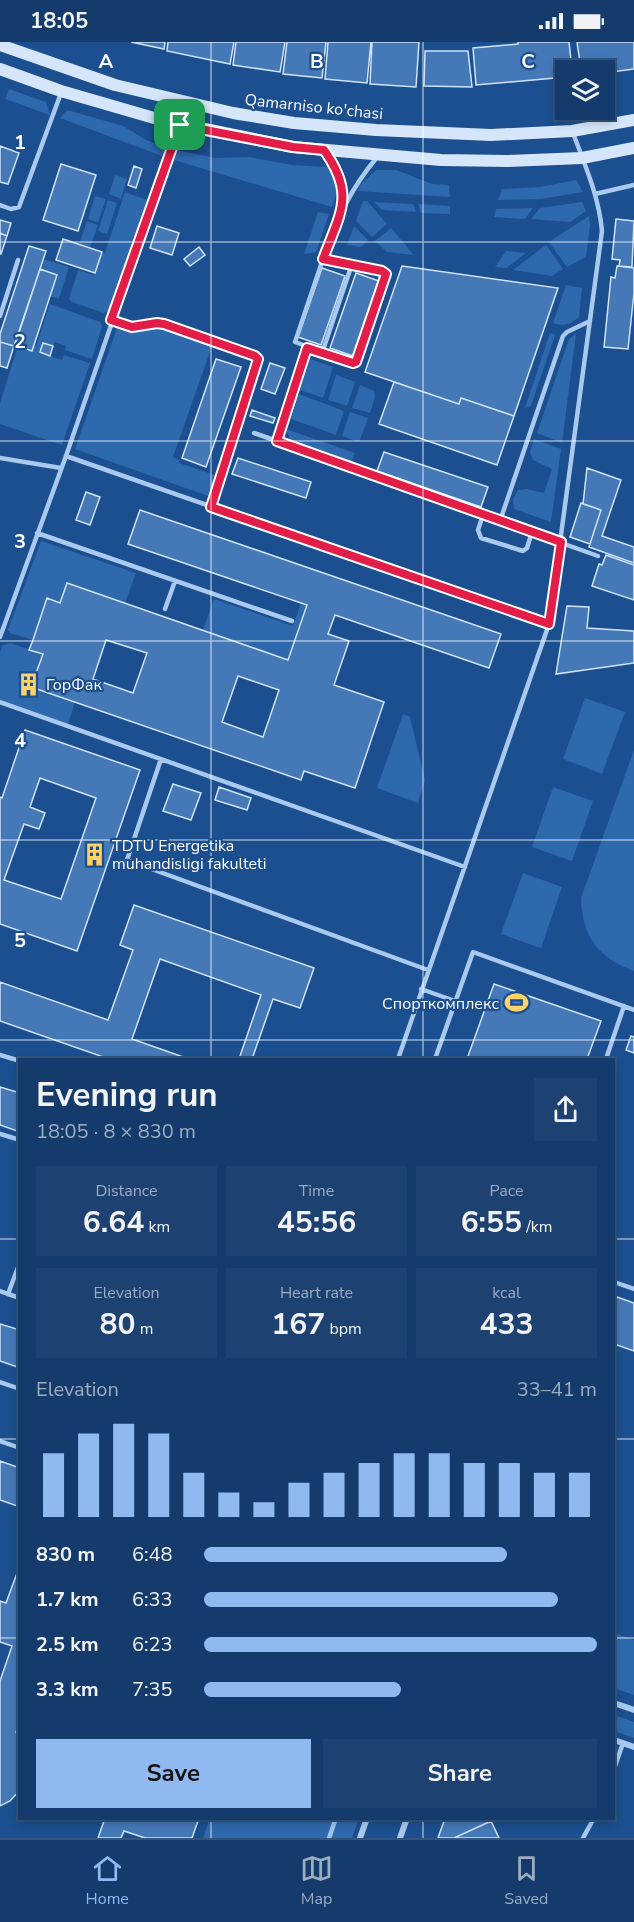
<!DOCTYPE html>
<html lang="en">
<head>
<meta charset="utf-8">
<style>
  body { margin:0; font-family:"Nunito Sans",sans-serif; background:#1d4271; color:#f1f3f6; height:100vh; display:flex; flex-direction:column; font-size:22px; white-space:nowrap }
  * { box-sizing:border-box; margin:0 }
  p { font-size:20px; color:#9dadc1 }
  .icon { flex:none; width:33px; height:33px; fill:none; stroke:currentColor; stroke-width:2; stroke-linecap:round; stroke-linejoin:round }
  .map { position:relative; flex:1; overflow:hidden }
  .side { position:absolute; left:18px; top:1016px; width:597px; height:762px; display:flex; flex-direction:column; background:#143b6b; border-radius:0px; box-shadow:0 3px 9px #0003,0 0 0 2px #33557e }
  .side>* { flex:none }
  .buttons { position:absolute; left:555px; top:18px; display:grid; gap:12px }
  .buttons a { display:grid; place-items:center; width:60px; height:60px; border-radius:0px; background:#143b6b; box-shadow:0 3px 9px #0003,0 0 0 2px #33557e; font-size:30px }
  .pin { position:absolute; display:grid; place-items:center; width:51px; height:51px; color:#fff; margin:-26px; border-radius:12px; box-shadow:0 3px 9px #0006 }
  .round { display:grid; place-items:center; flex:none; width:63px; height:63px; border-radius:0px; background:#1d4271 }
  .summary { display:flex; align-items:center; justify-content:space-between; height:102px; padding:0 18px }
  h1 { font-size:33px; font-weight:700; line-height:45px }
  .figures { display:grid; grid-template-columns:repeat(3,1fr); gap:9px; height:102px; padding:6px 18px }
  .figures div { display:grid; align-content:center; border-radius:0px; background:#1d4271; text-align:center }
  .figures b { font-size:30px; font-weight:700 }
  .figures small { font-size:16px; font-weight:400 }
  .figures p { font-size:16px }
  .chart { height:168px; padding:12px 18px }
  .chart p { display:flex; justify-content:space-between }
  .chart svg { width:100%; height:108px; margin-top:6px; stroke:#90b9f0; stroke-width:6 }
  .action { display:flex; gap:12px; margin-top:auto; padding:12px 18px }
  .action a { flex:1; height:69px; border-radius:0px; background:#90b9f0; color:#111; font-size:24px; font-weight:700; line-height:69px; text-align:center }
  .action a+a { background:#1d4271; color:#f1f3f6 }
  ul { padding:0 18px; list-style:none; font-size:20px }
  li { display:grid; grid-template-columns:96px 72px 1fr; align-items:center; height:45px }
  li i { height:15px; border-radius:8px; background:#90b9f0 }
  .status { display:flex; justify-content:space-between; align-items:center; height:42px; padding:0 30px; background:#143b6b; direction:ltr }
  .status svg { height:16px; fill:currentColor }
  .tab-bar { display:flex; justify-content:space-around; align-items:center; height:84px; border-top:2px solid #33557e; background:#143b6b; font-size:16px; color:#9dadc1 }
  .tab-bar a { display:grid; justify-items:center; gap:3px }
  .tab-bar .on { color:#90b9f0 }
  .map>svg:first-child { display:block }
  .green { fill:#2e69ad }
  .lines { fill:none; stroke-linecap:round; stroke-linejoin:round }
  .stream { stroke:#9cc4f0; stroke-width:4.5 }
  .building { fill:#4478b7; stroke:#cfe3fa; stroke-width:1.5; fill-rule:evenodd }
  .lane { stroke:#a9c9ee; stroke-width:4.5 }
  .street { stroke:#a9c9ee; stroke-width:6 }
  .secondary { stroke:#d6e6fa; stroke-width:12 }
  .route-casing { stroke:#fff; stroke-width:12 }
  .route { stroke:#e11d48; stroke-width:8 }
  .grid { fill:none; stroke:#fff; stroke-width:1.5; stroke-opacity:0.55 }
  .labels { text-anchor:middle; stroke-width:4.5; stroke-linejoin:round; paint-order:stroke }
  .street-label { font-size:16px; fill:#fff; stroke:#1b4f8f }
  .poi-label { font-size:16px; fill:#fff; stroke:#1b4f8f; text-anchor:start }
  .grid-label { font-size:20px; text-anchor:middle; font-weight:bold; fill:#fff; stroke:#1b4f8f; stroke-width:4.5; stroke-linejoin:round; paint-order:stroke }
</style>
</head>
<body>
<div class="status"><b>18:05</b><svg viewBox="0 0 49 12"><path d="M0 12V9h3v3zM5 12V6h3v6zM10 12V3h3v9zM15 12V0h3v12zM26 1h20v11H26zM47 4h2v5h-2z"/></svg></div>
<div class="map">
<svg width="634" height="1796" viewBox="0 0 634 1796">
  <rect width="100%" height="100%" fill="#1b4f8f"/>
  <!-- green -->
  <path class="green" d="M 9,47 L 46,60 L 50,73 L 5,57 Z
    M 67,68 L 123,84 L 146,98 L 165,105 L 162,114 L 60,76 Z
    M 177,108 L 215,116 L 249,115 L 292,123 L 327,125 C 343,137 337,149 332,165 L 174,118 Z
    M 376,128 L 396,128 L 432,142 L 449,143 L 450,155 L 358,149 L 360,143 Z
    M 115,133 L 127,137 L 121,157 L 109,152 Z
    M 576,138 L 583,150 L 541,157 L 498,158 L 502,147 L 540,145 Z
    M 125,150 L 147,158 L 108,269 L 104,271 L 72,260 L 69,257 L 78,228 L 94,233 L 102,210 L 105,211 Z
    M 95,154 L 106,157 L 98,180 L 88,177 Z
    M 108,158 L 117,161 L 107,192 L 98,189 Z
    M 363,159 L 367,159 L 387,182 L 372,195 L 356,179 Z
    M 374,160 L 413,162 L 416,170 L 382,168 Z
    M 582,160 L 586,169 L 570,180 L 531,177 L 540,166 Z
    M 418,162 L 450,164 L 450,172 L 421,171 Z
    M 533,166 L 525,177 L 494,175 L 496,167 Z
    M 318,170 L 329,172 L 316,210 L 304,212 Z
    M 589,174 L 590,184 L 586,215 L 567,225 L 549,200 Z
    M 87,179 L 98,183 L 90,206 L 79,203 Z
    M 354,184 L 368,198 L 361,205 L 347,203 Z
    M 391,186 L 414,213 L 387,210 L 375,199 Z
    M 546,203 L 563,227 L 552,234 L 513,228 Z
    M 506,209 L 526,211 L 506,226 L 495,225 Z
    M 43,217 L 69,225 L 59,257 L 50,254 L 57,233 L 40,227 Z
    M 566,243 L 582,246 L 579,275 C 570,282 565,285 553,281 Z
    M 50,262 L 100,280 L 102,284 L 92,317 L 65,308 L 66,304 L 55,300 L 53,304 L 43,301 L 41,311 L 62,318 L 64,313 L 90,321 L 62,403 L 0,382 L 0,361 L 18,304 L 36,304 Z
    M 117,286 L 133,291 L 157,286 L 212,304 L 173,415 L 180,418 L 179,421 L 218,434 L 211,455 L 75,407 Z
    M 550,291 L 555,293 L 531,364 L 525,366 Z
    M 576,292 L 562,401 L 537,391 L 569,297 Z
    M 310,317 L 333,325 L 323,356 L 300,348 Z
    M 336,333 L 355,340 L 347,364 L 328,358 Z
    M 360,343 L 374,349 L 375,355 L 370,371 L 352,366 Z
    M 299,352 L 344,369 L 336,393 L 291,377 Z
    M 350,370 L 368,376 L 359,400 L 342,394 Z
    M 286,387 L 355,411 L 351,421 L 291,400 Z
    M 534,397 L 561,407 L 551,480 L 514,467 L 513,457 L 518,448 L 527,447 L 544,451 L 552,427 L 533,418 L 530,410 Z
    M 41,499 L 136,531 L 125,561 L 60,561 L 48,556 L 33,598 L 10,591 L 8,588 Z
    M 214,557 L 293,584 L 301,561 L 307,563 L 288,618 L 203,588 Z
    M 10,601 L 43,612 L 32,641 L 25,639 L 24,643 L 75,660 L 68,682 L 0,658 L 0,610 L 3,603 Z
    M 585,656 L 625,670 L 602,732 L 563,717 Z
    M 403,672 L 410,675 L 425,738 L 418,761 L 377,746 Z
    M 634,708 L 634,929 C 598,916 582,894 581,856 Z
    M 553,745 L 593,759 L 572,819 L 532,805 Z
    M 523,831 L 562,845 L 541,906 L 501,892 Z
    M 614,1591 L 634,1598 L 634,1653 L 614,1646 Z
    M 614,1673 L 634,1680 L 634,1696 L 614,1689 Z
    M 210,1776 L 359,1776 L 352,1796 L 203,1796 Z"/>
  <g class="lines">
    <!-- stream -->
    <path class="stream" d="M 329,1796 L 336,1776"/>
  </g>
  <!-- building -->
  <path class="building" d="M 131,0 L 165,0 L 164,7 Z
    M 168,0 L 234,0 L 230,22 L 167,9 Z
    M 236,0 L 285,0 L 280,30 L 233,23 Z
    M 287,0 L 326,0 L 322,36 L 283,32 Z
    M 328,0 L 371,0 L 367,41 L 325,37 Z
    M 372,0 L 419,0 L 416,45 L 370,42 Z
    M 518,0 L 569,0 L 572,28 L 566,28 L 566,35 L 476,43 L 473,6 L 518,2 Z
    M 577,0 L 634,0 L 634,27 L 604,31 L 604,28 L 581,28 Z
    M 425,9 L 468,9 L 472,45 L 424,44 Z
    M 0,104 L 19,111 L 8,142 L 0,140 Z
    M 61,122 L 96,133 L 78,189 L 43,178 Z
    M 134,124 L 142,127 L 136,146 L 128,143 Z
    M 616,177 L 634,179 L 632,225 L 619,224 L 620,218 L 612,217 Z
    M 0,178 L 11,181 L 7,194 L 0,191 Z
    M 157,184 L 179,191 L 172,213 L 150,206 Z
    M 0,191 L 7,194 L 1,212 L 0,212 Z
    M 63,197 L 102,210 L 95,231 L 56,218 Z
    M 29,204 L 46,209 L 14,304 L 0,300 L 0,292 Z
    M 199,205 L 205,213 L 190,224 L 184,217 Z
    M 402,224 L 558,246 L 514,374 L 461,356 L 459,362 L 365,330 Z
    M 617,224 L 634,226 L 634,251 L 628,307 L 604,305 L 611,235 L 615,236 Z
    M 322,226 L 345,234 L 321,303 L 298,295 Z
    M 40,227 L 57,233 L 32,309 L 15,303 Z
    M 356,231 L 379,239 L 353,314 L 330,306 Z
    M 0,300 L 14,304 L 7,326 L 0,324 Z
    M 43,301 L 53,304 L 50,314 L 40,310 Z
    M 216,317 L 241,325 L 206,425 L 182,416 Z
    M 270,321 L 285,326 L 275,352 L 261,347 Z
    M 394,340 L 459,362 L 461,356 L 514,374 L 497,423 L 379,382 Z
    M 252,368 L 275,376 L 273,381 L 250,374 Z
    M 384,410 L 488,445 L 481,465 L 377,429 Z
    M 238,416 L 311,440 L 306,456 L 232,432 Z
    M 587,426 L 621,438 L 602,494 L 634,505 L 634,521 L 589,505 L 601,468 L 583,462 Z
    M 86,450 L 100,455 L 90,483 L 76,478 Z
    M 581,461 L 601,468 L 590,502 L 570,495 Z
    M 140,468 L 501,592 L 489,626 L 335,573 L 328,592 L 349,599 L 334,643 L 384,660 L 355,746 L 304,729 L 301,738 L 31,645 L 43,612 L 29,608 L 33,598 L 47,556 L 60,561 L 67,541 L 288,618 L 307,563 L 128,502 ZM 106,598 L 147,611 L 133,651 L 93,637 ZM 238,634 L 279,648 L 263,695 L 222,680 Z
    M 606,513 L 634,523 L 634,558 L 592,544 L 599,522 L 602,523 Z
    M 567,564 L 589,565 L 587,586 L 634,589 L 634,621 L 556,632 Z
    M 25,688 L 140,728 L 77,909 L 0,882 L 0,755 L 2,756 ZM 40,736 L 96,756 L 61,857 L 4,838 L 24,782 L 39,787 L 45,771 L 30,765 Z
    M 173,742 L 201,751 L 191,778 L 163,769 Z
    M 219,745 L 251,756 L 247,768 L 215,758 Z
    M 134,863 L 314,926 L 300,966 L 273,957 L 252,1017 L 239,1017 L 261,953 L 160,917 L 132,997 L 189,1017 L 109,1017 L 0,979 L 0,940 L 108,978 L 133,908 L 120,903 Z
    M 494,942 L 601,979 L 587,1017 L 467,1017 Z
    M 631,994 L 634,995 L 634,1011 L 626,1008 Z
    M 0,1045 L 20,1051 L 20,1090 L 0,1083 Z
    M 617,1255 L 634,1261 L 634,1309 L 614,1302 L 614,1263 Z
    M 0,1282 L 20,1288 L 20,1326 L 0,1319 Z
    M 0,1419 L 20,1426 L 20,1465 L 0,1458 Z
    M 20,1523 L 20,1680 L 16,1690 L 20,1695 L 20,1748 L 10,1759 L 0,1764 L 0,1639 L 12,1604 L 0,1600 L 0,1559 L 6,1561 Z
    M 105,1776 L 199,1776 L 192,1796 L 145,1796 L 124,1789 L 121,1796 L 98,1796 Z
    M 445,1776 L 498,1776 L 454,1796 L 438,1796 Z
    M 491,1779 L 499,1796 L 454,1796 Z"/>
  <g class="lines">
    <!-- lane -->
    <path class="lane" d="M 325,109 C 339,129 345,140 341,165
      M 595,152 L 634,143
      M 0,163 L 11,167 L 19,165 L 61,51
      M 323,217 L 295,300 L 353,321 L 356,320 L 386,232 L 382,229 L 323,217 C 339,174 348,150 378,114
      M 0,274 L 18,218
      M 111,278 L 132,285 L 157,281 L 164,282 L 254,314 L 258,317 L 211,465
      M 307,306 L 277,399 L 483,473
      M 322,311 L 352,222
      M 254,391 L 277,399
      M 66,414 L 180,83
      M 0,416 L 61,426
      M 500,479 L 563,294 L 567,290 L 590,279
      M 532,490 L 527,506 L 523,509 L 481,496 L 478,488 L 483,473 L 598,514
      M 37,491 L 292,579
      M 165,567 L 175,539
      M 0,595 L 66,414 L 549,582
      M 0,660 L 465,825
      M 161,717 L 127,818 L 428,928
      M 421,947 L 455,959
      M 0,1013 L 20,1019
      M 398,1017 L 549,582 L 602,189 C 599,155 585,123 573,91
      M 435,1017 L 473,910 L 634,968
      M 606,1017 L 624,964
      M 0,1092 L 20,1098
      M 614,1240 L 634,1247
      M 0,1249 L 8,1252 L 20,1220
      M 8,1252 L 20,1256
      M 0,1340 L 20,1347
      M 0,1399 L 20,1406
      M 614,1727 L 623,1701
      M 583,1796 L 594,1776"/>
    <!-- street -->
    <path class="street" d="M 614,1661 L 634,1668
      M 614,1698 L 634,1705
      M 360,1796 L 367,1776
      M 400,1796 L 407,1776"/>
    <!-- secondary -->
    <path class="secondary" d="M 0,3 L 115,43 L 233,71 L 294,81 L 376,88 L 491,93 L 572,89 L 634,78
      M 0,27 L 61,49 L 161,78 L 293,105 L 441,118 L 508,119 L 582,116 L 634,106"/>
  </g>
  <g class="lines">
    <defs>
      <path id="route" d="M 180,83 L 293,105 L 324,108 C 356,153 340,171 323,217 L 382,229 L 386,232 L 356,320 L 353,321 L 307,306 L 277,399 L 561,500 L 549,582 L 211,465 L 258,317 L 255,314 L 164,282 L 157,281 L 132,285 L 111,278 Z"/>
    </defs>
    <!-- route casing -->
    <use href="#route" class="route-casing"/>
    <!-- route -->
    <use href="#route" class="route"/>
  </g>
  <!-- grid -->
  <path class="grid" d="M 211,0 L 211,1017M 423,0 L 423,1017M 0,200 L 634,200M 0,399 L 634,399M 0,599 L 634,599M 0,798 L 634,798M 0,998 L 634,998M 0,1197 L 20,1197M 614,1197 L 634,1197M 0,1397 L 20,1397M 614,1397 L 634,1397M 0,1596 L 20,1596M 614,1596 L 634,1596M 211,1776 L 211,1796M 423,1776 L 423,1796"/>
  <!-- icons -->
  <defs>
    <symbol id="building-bare" viewBox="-9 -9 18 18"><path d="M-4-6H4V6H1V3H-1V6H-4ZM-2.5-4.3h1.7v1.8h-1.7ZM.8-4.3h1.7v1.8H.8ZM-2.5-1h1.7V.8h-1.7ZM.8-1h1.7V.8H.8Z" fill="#ffd166" stroke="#1b4f8f" stroke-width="2.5" paint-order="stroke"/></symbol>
    <symbol id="stadium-bare" viewBox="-9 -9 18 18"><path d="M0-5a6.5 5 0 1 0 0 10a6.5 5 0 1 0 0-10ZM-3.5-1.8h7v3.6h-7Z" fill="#ffd166" stroke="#1b4f8f" stroke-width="2.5" paint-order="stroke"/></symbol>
  </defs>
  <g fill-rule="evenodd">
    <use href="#building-bare" x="12" y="626" width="33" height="33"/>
    <use href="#building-bare" x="78" y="796" width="33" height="33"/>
    <use href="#stadium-bare" x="500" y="944" width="33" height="33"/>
  </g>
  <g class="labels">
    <!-- street labels -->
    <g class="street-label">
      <text transform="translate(314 64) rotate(6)" y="6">Qamarniso ko'chasi</text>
    </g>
    <!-- poi labels -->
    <g class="poi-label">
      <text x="46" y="648">ГорФак</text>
      <text x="112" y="809">TDTU Energetika<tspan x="112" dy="18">muhandisligi fakulteti</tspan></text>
      <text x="499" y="967" text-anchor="end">Спорткомплекс</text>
    </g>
  </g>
  <g class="grid-label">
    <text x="106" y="26">A</text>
    <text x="317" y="26">B</text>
    <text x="528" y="26">C</text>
    <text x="20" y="107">1</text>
    <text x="20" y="306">2</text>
    <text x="20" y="506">3</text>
    <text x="20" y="705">4</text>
    <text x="20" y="905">5</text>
  </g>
</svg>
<div class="buttons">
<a><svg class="icon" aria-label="layers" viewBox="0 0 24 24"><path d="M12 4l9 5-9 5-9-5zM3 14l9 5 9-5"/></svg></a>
</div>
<div class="pin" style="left:180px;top:83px;background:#1e9e55"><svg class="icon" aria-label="arrive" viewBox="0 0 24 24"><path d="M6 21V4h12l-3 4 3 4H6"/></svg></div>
<section class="side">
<div class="summary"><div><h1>Evening run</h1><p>18:05 · 8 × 830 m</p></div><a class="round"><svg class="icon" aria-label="share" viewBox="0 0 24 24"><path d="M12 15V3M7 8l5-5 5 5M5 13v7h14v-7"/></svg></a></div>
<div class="figures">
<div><p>Distance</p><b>6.64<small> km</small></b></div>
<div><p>Time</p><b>45:56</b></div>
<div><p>Pace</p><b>6:55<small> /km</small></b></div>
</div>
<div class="figures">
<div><p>Elevation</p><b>80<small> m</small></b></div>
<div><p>Heart rate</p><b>167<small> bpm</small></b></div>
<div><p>kcal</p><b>433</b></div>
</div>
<div class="chart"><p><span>Elevation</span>33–41 m</p>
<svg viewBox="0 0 160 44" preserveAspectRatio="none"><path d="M5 44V18M15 44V10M25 44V6M35 44V10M45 44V26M55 44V34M65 44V38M75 44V30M85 44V26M95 44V22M105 44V18M115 44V18M125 44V22M135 44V22M145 44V26M155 44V26"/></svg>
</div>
<ul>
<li><b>830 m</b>6:48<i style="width:77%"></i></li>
<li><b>1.7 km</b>6:33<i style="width:90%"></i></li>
<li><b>2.5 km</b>6:23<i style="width:100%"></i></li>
<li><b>3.3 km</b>7:35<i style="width:50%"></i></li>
</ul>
<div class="action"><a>Save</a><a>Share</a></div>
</section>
</div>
<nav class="tab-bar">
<a class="on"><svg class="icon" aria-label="home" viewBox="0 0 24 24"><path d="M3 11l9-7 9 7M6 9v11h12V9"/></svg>Home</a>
<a><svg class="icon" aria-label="map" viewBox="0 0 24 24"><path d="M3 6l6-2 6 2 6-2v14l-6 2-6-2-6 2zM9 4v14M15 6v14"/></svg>Map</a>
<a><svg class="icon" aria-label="saved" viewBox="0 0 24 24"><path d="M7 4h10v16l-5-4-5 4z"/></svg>Saved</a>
</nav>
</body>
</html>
